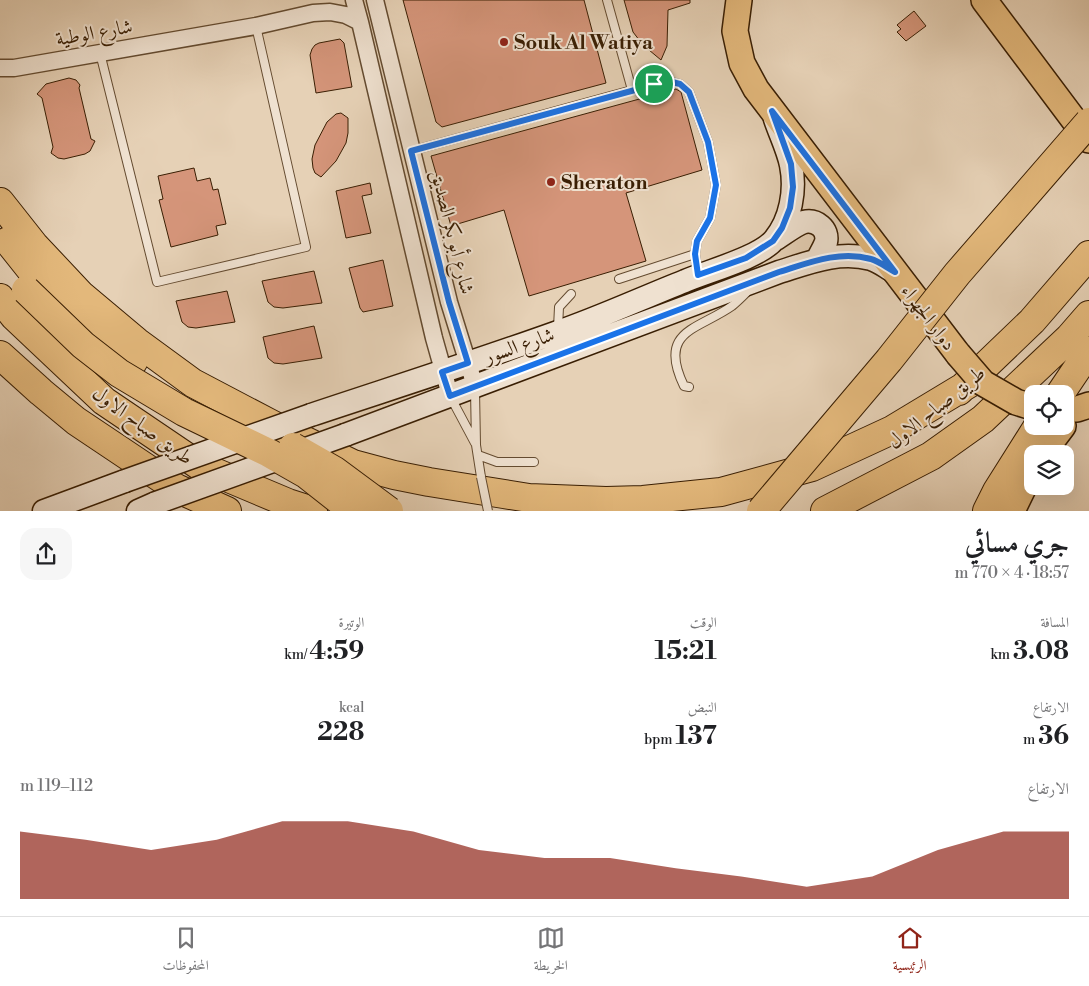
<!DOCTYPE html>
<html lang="ar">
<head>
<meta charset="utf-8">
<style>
  body { margin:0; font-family:"Libre Bodoni",Amiri,serif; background:#f6f6f6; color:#202124; direction:rtl; height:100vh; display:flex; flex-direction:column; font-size:19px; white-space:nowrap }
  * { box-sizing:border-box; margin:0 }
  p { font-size:16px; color:#757577 }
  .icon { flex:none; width:28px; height:28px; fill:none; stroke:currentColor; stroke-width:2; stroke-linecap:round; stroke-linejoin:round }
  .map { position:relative; height:511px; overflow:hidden; direction:ltr }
  .side { display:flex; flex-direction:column; background:#fff; flex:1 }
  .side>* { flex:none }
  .fabs { position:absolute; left:1024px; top:385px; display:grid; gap:10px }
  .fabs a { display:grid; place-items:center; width:50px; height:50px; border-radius:10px; background:#fff; box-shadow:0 5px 20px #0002; font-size:25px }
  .pin { position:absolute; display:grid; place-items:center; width:42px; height:42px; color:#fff; margin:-21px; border:2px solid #fff; border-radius:50%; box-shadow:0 1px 5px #0007 }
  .round { display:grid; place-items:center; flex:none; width:52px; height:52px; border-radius:15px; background:#f6f6f6 }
  .head { display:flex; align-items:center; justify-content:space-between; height:85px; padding:0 20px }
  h1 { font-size:28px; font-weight:700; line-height:38px }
  .stats { display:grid; grid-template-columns:repeat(3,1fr); gap:8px; height:85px; padding:5px 20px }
  .stats div { display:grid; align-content:center }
  .stats b { font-size:25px; font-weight:700 }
  .stats small { font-size:14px; font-weight:400 }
  .stats p { font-size:14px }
  .chart { height:140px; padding:10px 20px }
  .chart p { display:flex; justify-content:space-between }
  .chart svg { width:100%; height:90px; margin-top:5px; fill:#8f2418; opacity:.7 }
  .tab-bar { display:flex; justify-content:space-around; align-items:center; height:70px; border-top:1px solid #e0e0e0; background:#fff; font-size:14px; color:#757577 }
  .tab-bar a { display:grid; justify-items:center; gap:2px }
  .tab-bar .active { color:#8f2418 }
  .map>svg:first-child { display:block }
  .building { fill:#d5957a; stroke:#391e03 }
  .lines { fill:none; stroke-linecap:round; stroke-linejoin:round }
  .lane-casing { stroke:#644b30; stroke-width:10 }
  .street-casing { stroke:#644b30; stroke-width:19 }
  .secondary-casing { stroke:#391e03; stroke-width:25 }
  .primary-casing { stroke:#391e03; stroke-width:28 }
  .highway-casing { stroke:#391e03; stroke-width:30 }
  .lane { stroke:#efe1d0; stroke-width:8 }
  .street { stroke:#efe1d0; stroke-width:16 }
  .secondary { stroke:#efe1d0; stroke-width:22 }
  .primary { stroke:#e3b87b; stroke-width:25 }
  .highway { stroke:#e3b87b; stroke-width:28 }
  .lane-bridge-casing { stroke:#644b30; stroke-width:10; stroke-linecap:butt }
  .secondary-bridge-casing { stroke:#391e03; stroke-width:25; stroke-linecap:butt }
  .primary-bridge-casing { stroke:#391e03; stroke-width:28; stroke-linecap:butt }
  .highway-bridge-casing { stroke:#391e03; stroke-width:30; stroke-linecap:butt }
  .lane-bridge { stroke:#efe1d0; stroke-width:8 }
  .secondary-bridge { stroke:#efe1d0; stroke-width:22 }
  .primary-bridge { stroke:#e3b87b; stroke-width:25 }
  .highway-bridge { stroke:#e3b87b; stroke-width:28 }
  .route-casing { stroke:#fff; stroke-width:10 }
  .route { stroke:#1a73e8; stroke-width:6 }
  .poi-dot { fill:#8f2418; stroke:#efe1d0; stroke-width:2 }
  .labels { text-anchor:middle; stroke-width:4; stroke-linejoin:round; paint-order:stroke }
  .street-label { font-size:20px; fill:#391e03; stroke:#efe1d0 }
  .poi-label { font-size:20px; font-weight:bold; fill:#391e03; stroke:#efe1d0; text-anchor:start }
</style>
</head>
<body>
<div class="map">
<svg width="1089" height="511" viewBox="0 0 1089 511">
  <rect width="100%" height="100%" fill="#e6d1b6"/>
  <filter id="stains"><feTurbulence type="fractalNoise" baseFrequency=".004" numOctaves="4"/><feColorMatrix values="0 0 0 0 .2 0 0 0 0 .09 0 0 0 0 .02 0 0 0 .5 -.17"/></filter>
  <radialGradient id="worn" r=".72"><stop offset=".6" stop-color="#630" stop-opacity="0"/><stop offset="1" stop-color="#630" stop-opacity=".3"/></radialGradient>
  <!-- building -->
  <path class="building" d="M 403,0 L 584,0 L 606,83 L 442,127 L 436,122 Z
    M 624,0 L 690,0 L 690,3 L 668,10 L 667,46 L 661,60 L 643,45 L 633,32 Z
    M 914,11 L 926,26 L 906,41 L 897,32 L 901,29 L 897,25 Z
    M 340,39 L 344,43 L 352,87 L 316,93 L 310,55 L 312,49 L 315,45 L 319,43 Z
    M 69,78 L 76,80 L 80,85 L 79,88 L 91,139 L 95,141 L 90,151 L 85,154 L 64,159 L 58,158 L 51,153 L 53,147 L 42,98 L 37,94 L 46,84 Z
    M 676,89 L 681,92 L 702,170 L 626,193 L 646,261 L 529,296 L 504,210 L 451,226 L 431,156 Z
    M 341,113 L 348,118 L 348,133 L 346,143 L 336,161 L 321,177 L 315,173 L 313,168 L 312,159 L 315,145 L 327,122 L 336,114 Z
    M 194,168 L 197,181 L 210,178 L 213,190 L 218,189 L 226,224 L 216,226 L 218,235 L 171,247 L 159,200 L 163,199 L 158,176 Z
    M 370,183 L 372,194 L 362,196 L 371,233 L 346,238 L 336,191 Z
    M 383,260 L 393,306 L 363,312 L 360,308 L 349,268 Z
    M 314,271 L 322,303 L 283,308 L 274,307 L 268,302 L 262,281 Z
    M 227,291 L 235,322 L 196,328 L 188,327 L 182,322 L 176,301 Z
    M 314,326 L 322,358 L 283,364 L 274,363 L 268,358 L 263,337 Z"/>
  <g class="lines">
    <defs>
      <path id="lane" d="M 607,0 L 632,90
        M 100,53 L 157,282 L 306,247 L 256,26
        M 411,151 L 654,84 L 668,81 L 680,84 L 689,92 L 708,142 L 716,185 L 710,218 L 697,241 L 695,254 L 698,273
        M 619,279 L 695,254
        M 558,328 L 559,307 L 571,294
        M 689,387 L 684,386 C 657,330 698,330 732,306 C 737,302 742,297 746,293
        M 475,390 L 476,445 L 481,477
        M 451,398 L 475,443
        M 478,455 L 497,462 L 534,462"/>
      <path id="street" d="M 354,0 L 360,22 L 434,338 L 450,395
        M 375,0 L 449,302 L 475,386
        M 0,68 L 14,68 L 256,26 L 313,13 L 330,12 L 346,15 L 360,22"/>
      <path id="secondary" d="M 776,239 C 784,234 795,225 804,222 C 816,219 829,229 826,242 C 824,248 820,254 817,260
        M 311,415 C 392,388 474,362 555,333 C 599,318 642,298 685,281 C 708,271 758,258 774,240 C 791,220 796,190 791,165 C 788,150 780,134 775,119
        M 345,435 L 779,272 C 808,263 839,250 871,259 C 879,261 887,268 895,272
        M 44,511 L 125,481
        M 138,511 L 156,503"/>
      <path id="primary" d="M 739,0 L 735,31 L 742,63 L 756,89 L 958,354
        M 984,0 L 1089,140
        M 1065,409 L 1077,409 L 1089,405
        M 1042,454 L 1063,426
        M 1012,511 L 1032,470"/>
      <path id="highway" d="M 0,202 L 34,245 L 81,295 L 137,342 L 193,383 L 273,425 L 353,464 L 394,475 L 429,482 L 529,498 L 606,501 L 643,500 L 721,492 L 812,467 L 892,430 L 970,383
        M 8,241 L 43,285 L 98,335 L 133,362
        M 0,298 L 14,316 L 104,401 L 200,466 L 288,503 L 313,511
        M 0,355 L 41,392 L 76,421 L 176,488 L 227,511
        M 959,391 L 1032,321 L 1089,255
        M 1060,394 L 1089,351
        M 825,511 L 931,456 L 983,419 L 1069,338 L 1089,315
        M 987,511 L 997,491 L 1038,426"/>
    </defs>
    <!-- lane casing -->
    <use href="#lane" class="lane-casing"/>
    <!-- street casing -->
    <use href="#street" class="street-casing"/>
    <!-- secondary casing -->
    <use href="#secondary" class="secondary-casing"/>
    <!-- primary casing -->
    <use href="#primary" class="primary-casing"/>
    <!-- highway casing -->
    <use href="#highway" class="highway-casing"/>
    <!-- lane -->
    <use href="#lane" class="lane"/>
    <!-- street -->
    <use href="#street" class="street"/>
    <!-- secondary -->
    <use href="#secondary" class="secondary"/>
    <!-- primary -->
    <use href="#primary" class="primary"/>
    <!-- highway -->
    <use href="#highway" class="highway"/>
    <defs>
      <path id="lane-bridge" d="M 481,477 L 488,511"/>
      <path id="secondary-bridge" d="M 125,481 L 311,415
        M 156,503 L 345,435"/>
      <path id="primary-bridge" d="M 958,354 L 983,383 L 1016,402 L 1032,407"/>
      <path id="highway-bridge" d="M 26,290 L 83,345 L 119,373 L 184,412 L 269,453 L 306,474 L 353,511
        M 293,447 L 335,471 L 389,511
        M 761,511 L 889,360 L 957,274 L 1089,122"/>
    </defs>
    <!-- lane-bridge casing -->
    <use href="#lane-bridge" class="lane-bridge-casing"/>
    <!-- secondary-bridge casing -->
    <use href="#secondary-bridge" class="secondary-bridge-casing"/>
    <!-- primary-bridge casing -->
    <use href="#primary-bridge" class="primary-bridge-casing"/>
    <!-- highway-bridge casing -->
    <use href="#highway-bridge" class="highway-bridge-casing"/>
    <!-- lane-bridge -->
    <use href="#lane-bridge" class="lane-bridge"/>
    <!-- secondary-bridge -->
    <use href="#secondary-bridge" class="secondary-bridge"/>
    <!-- primary-bridge -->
    <use href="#primary-bridge" class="primary-bridge"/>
    <!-- highway-bridge -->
    <use href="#highway-bridge" class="highway-bridge"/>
  </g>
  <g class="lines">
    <defs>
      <path id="route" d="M 668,81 L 680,84 L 689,92 L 708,142 L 716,185 L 710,218 L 697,241 L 695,254 L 698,275 L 746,258 L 773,241 L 782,228 L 790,208 L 793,187 L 791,164 L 772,111 L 895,272 C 887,268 879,261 871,259 C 839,250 808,263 779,272 L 450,396 L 442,372 L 468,363 L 449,302 L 411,151 Z"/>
    </defs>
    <!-- route casing -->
    <use href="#route" class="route-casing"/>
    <!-- route -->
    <use href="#route" class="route"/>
  </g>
  <!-- markers -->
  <g class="poi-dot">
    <circle cx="504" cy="42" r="5"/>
    <circle cx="551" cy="182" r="5"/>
  </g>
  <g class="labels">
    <!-- street labels -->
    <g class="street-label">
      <text transform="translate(94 32) rotate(-10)" y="7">شارع الوطية</text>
      <text transform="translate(453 232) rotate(76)" y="7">شارع أبو بكر الصديق</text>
      <text transform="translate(929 317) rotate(53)" y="7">دوار الجهراء</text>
      <text transform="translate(519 345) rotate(-19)" y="7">شارع السور</text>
      <text transform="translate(936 407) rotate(-39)" y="7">طريق صباح الاول</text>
      <text transform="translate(143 425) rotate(36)" y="7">طريق صباح الاول</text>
    </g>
    <!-- poi labels -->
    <g class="poi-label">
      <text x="514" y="49">Souk Al Watiya</text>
      <text x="561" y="189">Sheraton</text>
    </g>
  </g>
  <rect width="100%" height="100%" filter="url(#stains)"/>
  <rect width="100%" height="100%" fill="url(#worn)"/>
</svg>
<div class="fabs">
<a><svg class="icon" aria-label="locate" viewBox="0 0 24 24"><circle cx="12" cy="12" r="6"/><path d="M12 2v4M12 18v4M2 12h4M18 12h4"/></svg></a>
<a><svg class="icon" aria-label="layers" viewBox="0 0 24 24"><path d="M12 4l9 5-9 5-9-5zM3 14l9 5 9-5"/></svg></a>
</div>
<div class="pin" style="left:654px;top:84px;background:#1e9e55"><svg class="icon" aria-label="arrive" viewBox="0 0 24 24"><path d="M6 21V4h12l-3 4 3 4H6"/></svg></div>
</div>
<section class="side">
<div class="head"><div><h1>جري مسائي</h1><p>18:57 · 4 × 770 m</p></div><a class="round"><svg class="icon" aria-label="share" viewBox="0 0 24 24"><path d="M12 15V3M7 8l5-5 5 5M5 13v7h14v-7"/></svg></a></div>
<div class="stats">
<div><p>المسافة</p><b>3.08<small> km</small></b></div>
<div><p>الوقت</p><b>15:21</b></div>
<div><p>الوتيرة</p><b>4:59<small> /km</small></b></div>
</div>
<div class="stats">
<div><p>الارتفاع</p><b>36<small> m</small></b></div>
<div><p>النبض</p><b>137<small> bpm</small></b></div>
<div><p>kcal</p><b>228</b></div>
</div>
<div class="chart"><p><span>الارتفاع</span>112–119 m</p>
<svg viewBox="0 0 160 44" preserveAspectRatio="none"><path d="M0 44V11L10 15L20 20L30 15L40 6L50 6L60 11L70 20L80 24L90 24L100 29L110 33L120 38L130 33L140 20L150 11L160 11V44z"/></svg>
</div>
</section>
<nav class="tab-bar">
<a class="active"><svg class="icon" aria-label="home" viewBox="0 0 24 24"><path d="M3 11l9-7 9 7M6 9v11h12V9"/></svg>الرئيسية</a>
<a><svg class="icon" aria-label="map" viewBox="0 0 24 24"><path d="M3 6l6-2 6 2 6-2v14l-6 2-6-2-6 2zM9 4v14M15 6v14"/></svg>الخريطة</a>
<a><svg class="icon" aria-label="saved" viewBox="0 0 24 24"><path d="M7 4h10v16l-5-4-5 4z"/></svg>المحفوظات</a>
</nav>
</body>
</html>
